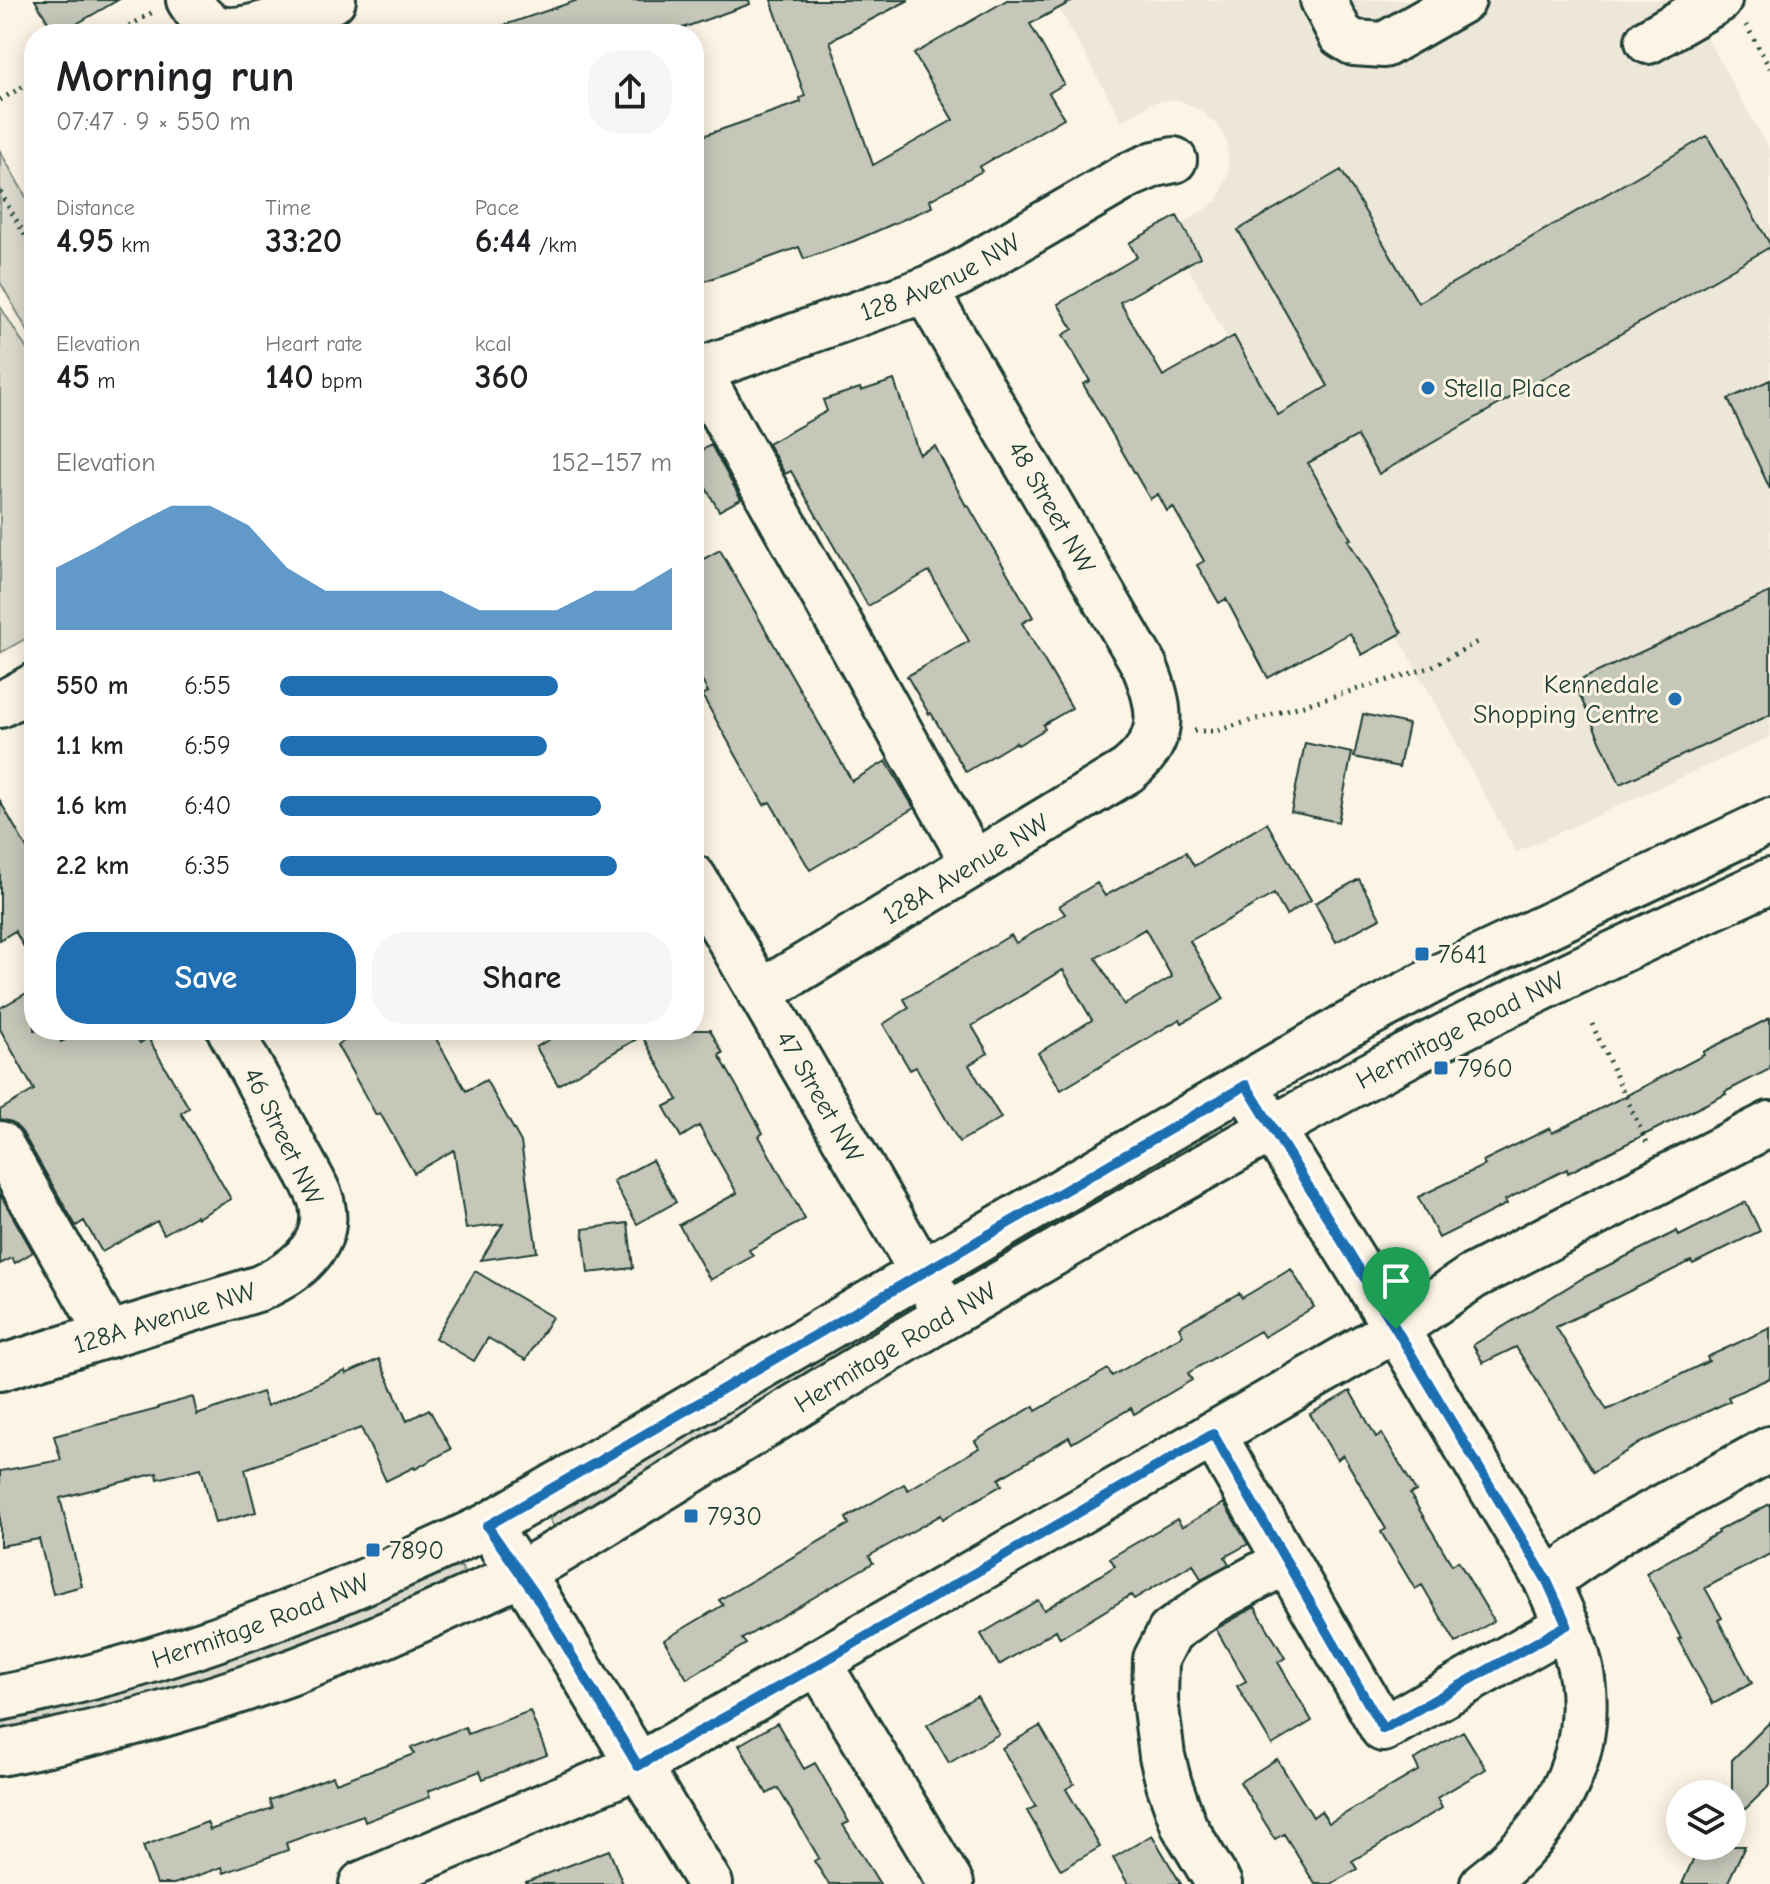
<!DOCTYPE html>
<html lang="en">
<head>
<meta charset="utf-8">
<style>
  body { margin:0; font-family:"Comic Neue",sans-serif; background:#f6f6f6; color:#202124; height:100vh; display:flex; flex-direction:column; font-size:30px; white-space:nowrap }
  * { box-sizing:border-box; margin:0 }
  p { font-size:26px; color:#757577 }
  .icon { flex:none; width:44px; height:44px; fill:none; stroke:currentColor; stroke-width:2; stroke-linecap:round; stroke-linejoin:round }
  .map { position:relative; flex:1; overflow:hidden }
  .details { position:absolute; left:24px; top:24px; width:680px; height:1016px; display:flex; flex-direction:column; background:#fff; border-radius:32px; box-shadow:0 4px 20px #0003 }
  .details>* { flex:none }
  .tools { position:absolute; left:1666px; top:1780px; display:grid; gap:16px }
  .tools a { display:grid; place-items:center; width:80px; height:80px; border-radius:50%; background:#fff; box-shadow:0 4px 20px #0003; font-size:40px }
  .pin { position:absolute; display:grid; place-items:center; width:68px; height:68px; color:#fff; margin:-82px -34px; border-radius:50% 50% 50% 0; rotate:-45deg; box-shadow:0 0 8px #0007 }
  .pin .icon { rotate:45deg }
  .round { display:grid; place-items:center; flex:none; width:84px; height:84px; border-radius:32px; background:#f6f6f6 }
  .head { display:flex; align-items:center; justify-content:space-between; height:136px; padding:0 32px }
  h1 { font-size:44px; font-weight:800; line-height:60px }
  .stats { display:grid; grid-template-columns:repeat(3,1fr); gap:12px; height:136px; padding:8px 32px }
  .stats div { display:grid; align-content:center }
  .stats b { font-size:34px; font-weight:800 }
  .stats small { font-size:22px; font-weight:400 }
  .stats p { font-size:22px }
  .chart { height:224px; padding:16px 32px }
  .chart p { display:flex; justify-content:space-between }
  .chart svg { width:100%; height:144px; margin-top:8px; fill:#1f6fb2; opacity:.7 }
  .button { display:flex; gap:16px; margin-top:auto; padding:16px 32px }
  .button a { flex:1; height:92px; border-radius:32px; background:#1f6fb2; color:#fff; font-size:32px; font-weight:800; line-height:92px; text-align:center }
  .button a+a { background:#f6f6f6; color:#202124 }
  ul { padding:0 32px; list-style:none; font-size:26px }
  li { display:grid; grid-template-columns:128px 96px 1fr; align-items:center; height:60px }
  li i { height:20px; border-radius:10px; background:#1f6fb2 }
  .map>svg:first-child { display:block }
  .built { fill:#ece7d8 }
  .green { fill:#dcdacc; stroke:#7e8c80; stroke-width:2 }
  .building { fill:#c5c7b9; stroke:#1f3d34; stroke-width:2; fill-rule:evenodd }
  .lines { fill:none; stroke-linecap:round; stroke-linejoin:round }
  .minor-casing { stroke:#1f3d34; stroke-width:50 }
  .path { stroke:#1f3d34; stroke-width:5; stroke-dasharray:2 6; stroke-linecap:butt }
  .minor { stroke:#fcf5e5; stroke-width:44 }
  .route-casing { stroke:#fff; stroke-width:16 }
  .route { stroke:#1f6fb2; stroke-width:10 }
  .poi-dot { fill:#1f6fb2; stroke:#fcf5e5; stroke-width:3 }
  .labels { text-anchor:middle; stroke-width:6; stroke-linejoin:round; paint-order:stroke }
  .street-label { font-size:26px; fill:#1f3d34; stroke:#fcf5e5 }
  .poi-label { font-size:26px; fill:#1f3d34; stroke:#fcf5e5; text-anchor:start }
</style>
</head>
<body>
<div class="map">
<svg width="1770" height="1884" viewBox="0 0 1770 1884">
  <rect width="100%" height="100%" fill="#fcf5e5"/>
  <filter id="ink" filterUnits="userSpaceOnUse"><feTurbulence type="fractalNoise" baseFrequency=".0125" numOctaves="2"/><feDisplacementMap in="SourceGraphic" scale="16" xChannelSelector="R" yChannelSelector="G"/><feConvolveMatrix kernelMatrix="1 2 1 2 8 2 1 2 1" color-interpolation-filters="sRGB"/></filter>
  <g filter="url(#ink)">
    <!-- built -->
    <path class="built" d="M 1054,0 L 1686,0 L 1770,151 L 1770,737 L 1516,852 L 1405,649 L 1344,547 L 1169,233 L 1218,200 L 1229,173 L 1227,143 L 1219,127 L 1203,112 L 1178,99 L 1154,102 L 1122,121 Z"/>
    <!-- green -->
    <path class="green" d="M 0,151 L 34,211 L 34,342 L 0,282 Z
      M 0,306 L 34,361 L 34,634 L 0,653 Z
      M 1220,1126 L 1228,1129 L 979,1271 L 974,1259 L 1200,1129 Z
      M 882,1311 L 891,1325 L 557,1532 L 550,1520 L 563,1505 Z
      M 462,1567 L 465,1580 L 227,1676 L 0,1736 L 0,1713 L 437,1571 Z"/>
    <!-- building -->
    <path class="building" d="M 35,0 L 118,0 L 59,34 L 55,34 Z
      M 578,0 L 749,0 L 750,4 L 666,34 L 494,34 L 493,29 Z
      M 771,0 L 909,0 L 830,41 L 873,165 L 953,120 L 914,54 L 1007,0 L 1074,0 L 1030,24 L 1064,84 L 1049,93 L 1064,118 L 979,167 L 982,171 L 930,200 L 932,207 L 854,241 L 804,259 L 799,247 L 694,285 L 694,139 L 801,102 L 800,98 L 805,96 Z
      M 1707,136 L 1770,244 L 1770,247 L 1379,474 L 1357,436 L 1308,463 L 1351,539 L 1348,540 L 1402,633 L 1362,655 L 1350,633 L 1268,678 L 1226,599 L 1219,603 L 1197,565 L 1204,561 L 1173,507 L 1167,511 L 1158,494 L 1150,499 L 1083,384 L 1090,381 L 1063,335 L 1073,329 L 1058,304 L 1137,257 L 1129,243 L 1177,216 L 1200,257 L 1120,302 L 1163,376 L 1234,336 L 1278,415 L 1328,386 L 1238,230 L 1341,170 L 1418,303 Z
      M 894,380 L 919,454 L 935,446 L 966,506 L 968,505 L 1033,617 L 1022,623 L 1072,708 L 1043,725 L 1045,729 L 1018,745 L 1016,742 L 966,772 L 931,713 L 929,714 L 907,676 L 969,641 L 929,571 L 868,606 L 791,471 L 785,474 L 768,444 L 827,411 L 823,400 L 860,388 L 861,391 Z
      M 1770,380 L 1770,489 L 1728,399 Z
      M 711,445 L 741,499 L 719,511 L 694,467 L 694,455 Z
      M 720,550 L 852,781 L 886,761 L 914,808 L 810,870 L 770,802 L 764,805 L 702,695 L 708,692 L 694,667 L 694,564 Z
      M 1770,592 L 1770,715 L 1620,784 L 1574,683 Z
      M 1363,714 L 1408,724 L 1399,767 L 1354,757 Z
      M 1305,743 L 1352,753 L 1338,822 L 1291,812 Z
      M 0,801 L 34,861 L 34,965 L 15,931 L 0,940 Z
      M 1267,823 L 1311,900 L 1286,915 L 1274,894 L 1190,941 L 1224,999 L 1182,1023 L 1180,1019 L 1061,1090 L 1038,1053 L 1092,1020 L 1063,970 L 972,1026 L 988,1053 L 969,1065 L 1001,1118 L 959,1142 L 916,1067 L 910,1070 L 883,1024 L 909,1008 L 904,999 L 1011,935 L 1016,943 L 1065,914 L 1059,906 L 1097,883 L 1105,896 L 1186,852 L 1194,866 ZM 1145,929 L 1172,977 L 1124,1005 L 1096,958 Z
      M 1359,879 L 1380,918 L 1336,942 L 1315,903 Z
      M 34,989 L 34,1030 L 54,1030 L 61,1042 L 83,1030 L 132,1030 L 140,1043 L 148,1038 L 189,1108 L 181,1113 L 231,1199 L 197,1218 L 196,1216 L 164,1234 L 157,1221 L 102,1252 L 84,1221 L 76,1226 L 22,1132 L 12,1122 L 0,1119 L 0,1110 L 34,1090 L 0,1029 L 0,1008 Z
      M 1770,1018 L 1770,1069 L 1725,1092 L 1726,1094 L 1568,1173 L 1567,1169 L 1505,1200 L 1507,1204 L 1439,1238 L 1418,1197 L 1485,1165 L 1483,1161 L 1550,1128 L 1552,1133 L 1641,1088 L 1704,1055 L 1703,1052 Z
      M 363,1030 L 431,1030 L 466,1091 L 486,1080 L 521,1142 L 537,1252 L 481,1260 L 503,1224 L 466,1229 L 454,1150 L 414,1173 L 380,1113 L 376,1115 L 337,1045 Z
      M 566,1030 L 710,1030 L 723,1053 L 719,1055 L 763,1133 L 759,1136 L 805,1219 L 749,1250 L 753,1256 L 710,1280 L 679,1225 L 737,1193 L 699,1126 L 681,1137 L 664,1107 L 678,1100 L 642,1036 L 558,1085 L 536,1047 Z
      M 652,1160 L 676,1202 L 637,1224 L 613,1181 Z
      M 0,1194 L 33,1252 L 15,1263 L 12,1258 L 0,1264 Z
      M 1746,1202 L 1760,1231 L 1693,1264 L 1691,1261 L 1556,1327 L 1607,1410 L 1709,1361 L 1707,1357 L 1770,1328 L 1770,1378 L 1728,1397 L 1730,1401 L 1640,1443 L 1593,1472 L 1516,1347 L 1483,1363 L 1473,1345 L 1583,1278 L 1677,1231 L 1679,1236 Z
      M 628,1223 L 633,1268 L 588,1273 L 583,1229 Z
      M 1291,1269 L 1314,1307 L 1264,1337 L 1260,1331 L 1188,1373 L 1192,1380 L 1134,1414 L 1131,1408 L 1072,1443 L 1069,1437 L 999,1479 L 1002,1485 L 943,1519 L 941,1515 L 869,1556 L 873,1563 L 742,1639 L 746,1644 L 687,1679 L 664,1640 L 723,1605 L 719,1600 L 849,1524 L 846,1518 L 904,1484 L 908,1490 L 979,1448 L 975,1441 L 1034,1406 L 1036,1411 L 1108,1369 L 1112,1376 L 1183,1335 L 1179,1327 L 1239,1293 L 1242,1298 Z
      M 475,1271 L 552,1317 L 526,1360 L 488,1338 L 474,1361 L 435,1338 Z
      M 379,1359 L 407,1421 L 429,1409 L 451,1449 L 415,1469 L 414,1467 L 386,1481 L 361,1428 L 245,1469 L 256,1512 L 215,1523 L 201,1468 L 158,1479 L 157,1473 L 60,1498 L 82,1586 L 53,1594 L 39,1539 L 0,1546 L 0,1471 L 61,1460 L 54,1436 L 158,1409 L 158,1407 L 193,1397 L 197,1415 L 262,1392 L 267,1406 L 345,1371 L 346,1374 Z
      M 1350,1391 L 1376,1437 L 1382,1434 L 1416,1491 L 1410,1494 L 1452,1565 L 1458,1561 L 1494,1621 L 1456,1643 L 1422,1585 L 1415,1589 L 1381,1532 L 1386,1529 L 1343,1455 L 1337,1460 L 1310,1414 Z
      M 1224,1503 L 1248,1544 L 1225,1557 L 1229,1564 L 1201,1579 L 1193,1564 L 1134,1599 L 1131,1595 L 1060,1638 L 1056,1630 L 999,1665 L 981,1634 L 1038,1600 L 1044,1610 L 1115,1566 L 1110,1558 L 1177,1519 L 1182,1527 Z
      M 1770,1504 L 1770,1554 L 1705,1588 L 1722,1618 L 1718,1620 L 1752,1683 L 1713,1704 L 1678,1639 L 1681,1638 L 1646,1573 L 1718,1533 L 1717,1531 Z
      M 1255,1607 L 1285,1658 L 1278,1662 L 1312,1721 L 1272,1745 L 1237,1686 L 1246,1681 L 1216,1629 Z
      M 977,1696 L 999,1734 L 949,1763 L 927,1725 Z
      M 530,1711 L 547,1755 L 483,1779 L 480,1771 L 428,1791 L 430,1797 L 365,1822 L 363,1815 L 286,1843 L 288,1850 L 224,1873 L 222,1867 L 174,1884 L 157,1884 L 143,1846 L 207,1822 L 210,1830 L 272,1808 L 269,1800 L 333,1776 L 336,1783 L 414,1754 L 411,1748 L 465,1727 L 468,1734 Z
      M 1770,1722 L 1770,1785 L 1732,1822 L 1732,1760 Z
      M 777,1723 L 804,1769 L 815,1763 L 849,1822 L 843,1825 L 880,1884 L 829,1884 L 814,1861 L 819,1858 L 778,1788 L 767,1794 L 739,1745 Z
      M 1040,1726 L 1074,1784 L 1066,1789 L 1100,1847 L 1061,1870 L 1027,1811 L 1036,1806 L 1002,1748 Z
      M 1463,1731 L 1486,1769 L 1437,1798 L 1442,1808 L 1352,1861 L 1357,1869 L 1331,1884 L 1315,1884 L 1284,1834 L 1275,1839 L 1240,1782 L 1277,1759 L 1313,1817 L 1321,1811 L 1329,1823 L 1419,1770 L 1414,1760 Z
      M 1152,1835 L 1181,1884 L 1128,1884 L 1113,1858 Z
      M 1699,1846 L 1745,1846 L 1727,1884 L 1682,1884 Z
      M 609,1850 L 623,1884 L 526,1884 L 526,1882 Z"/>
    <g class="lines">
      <defs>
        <g id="minor">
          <path d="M 189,0 C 195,10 204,22 215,27 C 240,39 307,9 333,0"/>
          <path d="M 1323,0 L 1341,35 L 1354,43 L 1384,45 L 1463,0"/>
          <path d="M 1648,41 L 1719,0"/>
          <path d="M 698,370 L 974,864"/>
          <path id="s1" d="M 694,372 L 925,290 L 960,273 L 1129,175 L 1155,164 L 1174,160"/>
          <path d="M 0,705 L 34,686"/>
          <path id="s2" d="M 694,878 L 937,1298"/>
          <path id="s3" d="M 760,993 L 1127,771 C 1167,740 1162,708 1144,665 L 925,290"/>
          <path d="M 1257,1104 L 1396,1329 L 1547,1581 C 1560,1610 1578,1647 1582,1679 C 1593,1765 1549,1833 1483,1884"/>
          <path d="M 0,1144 L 109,1335"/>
          <path id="s4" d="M 0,1368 L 260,1288 C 293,1273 331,1247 322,1205 C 321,1197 316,1189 313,1182 L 230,1030"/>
          <path d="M 1213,1434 L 1383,1729 L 1567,1625"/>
          <path d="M 503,1549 L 535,1594 L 710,1884"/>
          <path d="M 1547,1581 L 1624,1528 L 1770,1449"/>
          <path d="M 819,1664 L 951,1884"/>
          <path id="s5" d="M 0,1698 C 170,1665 332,1600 487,1526 L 1342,1028 L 1445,974 L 1770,821"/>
          <path id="s6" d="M 0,1753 C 151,1724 296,1677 435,1613 C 465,1599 496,1586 525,1571 C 566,1548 605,1523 645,1499 C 747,1437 848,1373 951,1313 C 1097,1228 1244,1142 1393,1063 C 1517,998 1643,939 1770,881"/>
          <path d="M 362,1884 L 638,1766 L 1396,1329 L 1472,1277 L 1770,1124"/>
          <path d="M 1219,1884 L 1184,1826 L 1169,1784 L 1162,1756 L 1155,1700 L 1156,1659 L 1170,1632 L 1213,1601 L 1286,1561"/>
        </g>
      </defs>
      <!-- minor casing -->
      <use href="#minor" class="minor-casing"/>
      <!-- path -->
      <path class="path" d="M 1746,25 L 1770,68
        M 115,34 L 153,12
        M 0,100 L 34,80
        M 0,192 L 34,251
        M 1194,731 L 1216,731 L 1429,668 L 1479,641
        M 1592,1024 L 1648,1145"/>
      <!-- minor -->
      <use href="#minor" class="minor"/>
    </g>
  </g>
  <g class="lines" filter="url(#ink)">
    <defs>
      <path id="route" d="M 1246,1085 L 1396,1329 L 1547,1581 L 1567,1625 L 1383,1729 L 1213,1434 L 819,1664 L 638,1766 L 535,1594 L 487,1526 Z"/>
    </defs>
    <!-- route casing -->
    <use href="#route" class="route-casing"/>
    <!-- route -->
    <use href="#route" class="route"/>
  </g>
  <!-- markers -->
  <g class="poi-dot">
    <circle cx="1428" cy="388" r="8"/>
    <circle cx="1675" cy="699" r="8"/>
    <rect x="1414" y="946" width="16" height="16" rx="4"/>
    <rect x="1433" y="1060" width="16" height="16" rx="4"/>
    <rect x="683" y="1508" width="16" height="16" rx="4"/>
    <rect x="365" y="1542" width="16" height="16" rx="4"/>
  </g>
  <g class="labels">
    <!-- street labels -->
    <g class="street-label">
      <text dy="9" stroke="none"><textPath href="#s1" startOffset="264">128 Avenue NW</textPath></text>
      <text transform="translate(1052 507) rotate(60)" y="9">48 Street NW</text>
      <text dy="9" stroke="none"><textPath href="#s3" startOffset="240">128A Avenue NW</textPath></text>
      <text dy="9" stroke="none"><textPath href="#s6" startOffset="1638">Hermitage Road NW</textPath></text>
      <text dy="9" stroke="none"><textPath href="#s2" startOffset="252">47 Street NW</textPath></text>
      <text transform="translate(284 1136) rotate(64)" y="9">46 Street NW</text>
      <text dy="9" stroke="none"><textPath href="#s4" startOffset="172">128A Avenue NW</textPath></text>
      <text dy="9" stroke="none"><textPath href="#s6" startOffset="990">Hermitage Road NW</textPath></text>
      <text dy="9" stroke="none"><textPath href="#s5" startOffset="272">Hermitage Road NW</textPath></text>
    </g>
    <!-- poi labels -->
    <g class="poi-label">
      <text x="1444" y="397">Stella Place</text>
      <text x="1659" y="693" text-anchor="end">Kennedale<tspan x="1659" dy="30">Shopping Centre</tspan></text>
      <text x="1438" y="963">7641</text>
      <text x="1457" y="1077">7960</text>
      <text x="707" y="1525">7930</text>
      <text x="389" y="1559">7890</text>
    </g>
  </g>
</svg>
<div class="tools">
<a><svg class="icon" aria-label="layers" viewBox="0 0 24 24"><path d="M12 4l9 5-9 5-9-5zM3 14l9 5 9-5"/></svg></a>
</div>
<div class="pin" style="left:1396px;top:1329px;background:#1e9e55"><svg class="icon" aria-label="arrive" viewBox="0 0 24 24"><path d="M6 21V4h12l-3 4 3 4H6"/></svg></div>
<section class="details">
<div class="head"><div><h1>Morning run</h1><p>07:47 · 9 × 550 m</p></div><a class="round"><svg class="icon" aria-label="share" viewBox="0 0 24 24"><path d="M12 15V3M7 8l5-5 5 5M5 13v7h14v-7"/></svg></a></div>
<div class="stats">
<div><p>Distance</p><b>4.95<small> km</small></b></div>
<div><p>Time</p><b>33:20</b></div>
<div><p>Pace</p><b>6:44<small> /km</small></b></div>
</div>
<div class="stats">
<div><p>Elevation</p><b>45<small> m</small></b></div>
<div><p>Heart rate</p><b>140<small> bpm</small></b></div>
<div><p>kcal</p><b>360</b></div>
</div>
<div class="chart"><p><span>Elevation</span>152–157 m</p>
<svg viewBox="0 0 160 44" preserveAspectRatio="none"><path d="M0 44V25L10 19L20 12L30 6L40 6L50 12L60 25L70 32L80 32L90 32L100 32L110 38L120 38L130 38L140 32L150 32L160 25V44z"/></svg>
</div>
<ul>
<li><b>550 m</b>6:55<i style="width:71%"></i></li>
<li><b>1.1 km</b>6:59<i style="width:68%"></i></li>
<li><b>1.6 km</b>6:40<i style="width:82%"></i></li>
<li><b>2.2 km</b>6:35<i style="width:86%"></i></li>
</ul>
<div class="button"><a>Save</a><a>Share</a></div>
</section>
</div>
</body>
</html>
